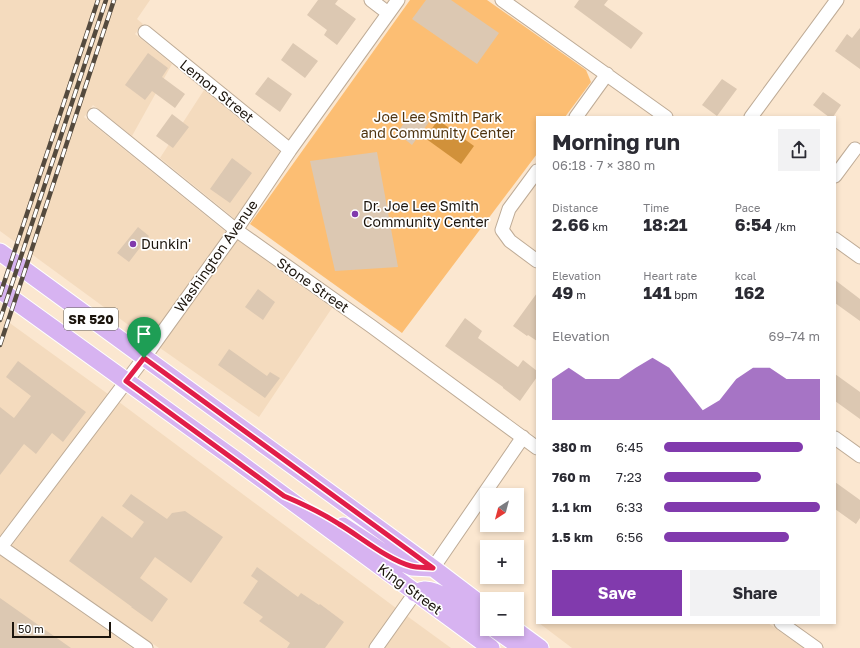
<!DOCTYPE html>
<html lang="en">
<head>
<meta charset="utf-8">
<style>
  body { margin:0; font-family:"Golos Text",sans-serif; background:#f2f2f3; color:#2b2b33; height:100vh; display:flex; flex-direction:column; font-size:15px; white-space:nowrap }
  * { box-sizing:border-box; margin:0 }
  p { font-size:13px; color:#7c7c81 }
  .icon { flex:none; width:22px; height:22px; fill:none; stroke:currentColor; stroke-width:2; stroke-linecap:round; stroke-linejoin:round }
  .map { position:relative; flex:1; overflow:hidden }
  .drawer { position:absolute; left:536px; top:116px; width:300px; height:508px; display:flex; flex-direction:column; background:#fff; border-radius:0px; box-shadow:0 2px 6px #0003 }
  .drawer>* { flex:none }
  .needle { width:26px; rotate:216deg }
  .controls { position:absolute; left:480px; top:488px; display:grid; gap:8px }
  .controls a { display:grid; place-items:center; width:44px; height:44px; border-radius:0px; background:#fff; box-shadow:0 2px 6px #0003; font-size:20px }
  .scale { position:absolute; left:12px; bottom:10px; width:99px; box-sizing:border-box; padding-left:4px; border:2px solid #1b140c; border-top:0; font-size:11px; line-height:14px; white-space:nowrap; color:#1b140c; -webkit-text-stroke:3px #fff; paint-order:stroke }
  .pin { position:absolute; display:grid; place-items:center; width:34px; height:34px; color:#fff; margin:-41px -17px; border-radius:50% 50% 50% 0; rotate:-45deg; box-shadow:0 0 4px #0007 }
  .pin .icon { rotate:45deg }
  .round { display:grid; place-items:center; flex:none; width:42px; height:42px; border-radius:0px; background:#f2f2f3 }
  .headline { display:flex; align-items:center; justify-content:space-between; height:68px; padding:0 16px }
  h1 { font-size:22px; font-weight:700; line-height:30px }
  .figures { display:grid; grid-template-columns:repeat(3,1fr); gap:6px; height:68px; padding:4px 16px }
  .figures div { display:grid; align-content:center }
  .figures b { font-size:17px; font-weight:700 }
  .figures small { font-size:11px; font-weight:400 }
  .figures p { font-size:11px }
  .chart { height:112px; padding:8px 16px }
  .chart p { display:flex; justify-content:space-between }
  .chart svg { width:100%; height:72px; margin-top:4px; fill:#813aad; opacity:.7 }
  .button { display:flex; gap:8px; margin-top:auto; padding:8px 16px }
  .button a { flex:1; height:46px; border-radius:0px; background:#813aad; color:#fff; font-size:16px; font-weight:700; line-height:46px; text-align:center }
  .button a+a { background:#f2f2f3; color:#2b2b33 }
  ul { padding:0 16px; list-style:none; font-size:13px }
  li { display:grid; grid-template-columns:64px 48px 1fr; align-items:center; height:30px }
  li i { height:10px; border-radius:5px; background:#813aad }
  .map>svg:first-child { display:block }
  .built { fill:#f4dbbe }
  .green { fill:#fcbe73 }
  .water { fill:#d1913a }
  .building { fill:#dcc8b2 }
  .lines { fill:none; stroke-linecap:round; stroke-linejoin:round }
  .minor-casing { stroke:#beab96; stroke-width:15 }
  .major-casing { stroke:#fff; stroke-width:19 }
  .minor { stroke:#fff; stroke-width:13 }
  .major { stroke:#d7b3f1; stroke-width:17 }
  .rail-casing { stroke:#544a3e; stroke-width:4.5 }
  .rail { stroke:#fff; stroke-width:3; stroke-dasharray:9; stroke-linecap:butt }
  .route-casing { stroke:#fff; stroke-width:8 }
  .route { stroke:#e11d48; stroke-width:5 }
  .poi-dot { fill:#813aad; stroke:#fff; stroke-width:1.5 }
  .labels { text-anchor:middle; stroke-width:3.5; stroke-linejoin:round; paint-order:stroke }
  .shield { fill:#fff; stroke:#5f5a55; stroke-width:1 }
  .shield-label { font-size:13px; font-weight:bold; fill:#1b140c }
  .street-label { font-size:14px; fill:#1b140c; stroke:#fff }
  .park-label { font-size:14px; fill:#4e330f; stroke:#fff }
  .poi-label { font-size:14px; fill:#1b140c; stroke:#fff; text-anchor:start }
</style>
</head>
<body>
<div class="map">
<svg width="860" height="648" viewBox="0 0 860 648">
  <rect width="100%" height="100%" fill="#fbe7d0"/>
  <!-- built -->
  <path class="built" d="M 0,0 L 150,0 L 137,19 L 143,24 L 135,34 L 172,64 L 132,136 L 93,105 L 84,117 L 226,232 L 149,340 L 0,231 Z
    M 204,90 L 280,152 L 235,219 L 160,158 Z
    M 237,240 L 332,308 L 259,417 L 160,348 Z
    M 0,316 L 108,394 L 0,538 Z
    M 119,402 L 396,608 L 368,648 L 159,648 L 12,545 Z
    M 0,555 L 132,648 L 0,648 Z
    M 407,616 L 451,648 L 385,648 Z
    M 539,623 L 768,623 L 803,648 L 572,648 Z"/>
  <!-- green -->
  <path class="green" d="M 410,0 L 487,0 L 586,70 L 591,82 L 565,117 L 537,117 L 537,154 L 402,333 L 250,224 Z"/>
  <!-- water -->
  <path class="water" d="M 438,120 L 474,146 L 461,164 L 425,138 Z"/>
  <!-- building -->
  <path class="building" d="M 318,0 L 338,0 L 335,4 L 356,19 L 337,45 L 324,35 L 327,30 L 307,15 Z
    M 426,0 L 451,0 L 499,33 L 477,64 L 412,19 Z
    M 579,0 L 608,0 L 604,5 L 643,33 L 631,49 L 574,7 Z
    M 860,28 L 860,69 L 835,51 L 847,34 L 852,38 Z
    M 293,43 L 318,61 L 305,78 L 281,60 Z
    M 148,53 L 168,68 L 162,77 L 185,94 L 175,108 L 152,91 L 145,100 L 125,85 Z
    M 268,77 L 292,94 L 280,112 L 255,94 Z
    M 722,79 L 737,89 L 717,116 L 702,105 Z
    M 823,92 L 841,105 L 833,117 L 829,117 L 813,105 Z
    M 413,110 L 429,122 L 412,145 L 397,133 Z
    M 172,114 L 189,127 L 173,148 L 156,136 Z
    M 377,152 L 398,267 L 335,271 L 310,161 Z
    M 232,158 L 252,173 L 230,203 L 210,189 Z
    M 138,227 L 149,236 L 129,262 L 117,253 Z
    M 835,280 L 860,299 L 860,321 L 835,303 Z
    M 258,289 L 275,302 L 263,320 L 245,307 Z
    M 537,293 L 537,341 L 528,335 L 527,336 L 513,326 Z
    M 465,318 L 482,331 L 478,338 L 518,367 L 523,360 L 537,371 L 537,377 L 520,401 L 503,388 L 503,387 L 445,346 Z
    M 229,349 L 267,376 L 270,372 L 280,378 L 265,398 L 218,365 Z
    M 18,361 L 86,412 L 63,442 L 52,433 L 36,454 L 24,444 L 0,475 L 0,407 L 14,418 L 31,396 L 6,377 Z
    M 835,374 L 860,392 L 860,419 L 835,401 Z
    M 835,482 L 860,500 L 860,518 L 856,524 L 835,509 Z
    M 131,494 L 167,519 L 172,513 L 185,511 L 223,537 L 191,583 L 155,557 L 140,578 L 168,599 L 152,622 L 131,607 L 132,607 L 69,561 L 102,516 L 132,538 L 144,522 L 122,506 Z
    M 257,567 L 298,597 L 301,593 L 319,605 L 320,604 L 344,622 L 325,648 L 287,648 L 290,643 L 259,621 L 263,617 L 243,603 L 258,581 L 251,576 Z
    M 0,598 L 71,648 L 0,648 Z"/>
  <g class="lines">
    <defs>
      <path id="minor" d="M 371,0 L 388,13
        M 502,0 L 666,117
        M 145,32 L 290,150
        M 94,115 L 236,230 L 371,326 L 537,448
        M 576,117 L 607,74
        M 751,117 L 837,0
        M 537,171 L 509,209 L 502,230 L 510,241 L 537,261
        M 835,176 L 855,149
        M 835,239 L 860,257
        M 835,438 L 860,456
        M 433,568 L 523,437
        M 781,623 L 816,648
        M 146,648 L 1,547 L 144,358 L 236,230 L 290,150 L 398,0
        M 376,648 L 415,593"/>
      <path id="major" d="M 0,252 L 433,568 L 487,609
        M 0,290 L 237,461 L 491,648
        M 343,526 L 381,551 L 398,561 L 412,567 L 432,568
        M 415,593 C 418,592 421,590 424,590 C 439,588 474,615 487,624
        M 495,629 L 522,648
        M 514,629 L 540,648"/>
    </defs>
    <!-- minor casing -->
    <use href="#minor" class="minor-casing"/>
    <!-- major casing -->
    <use href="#major" class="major-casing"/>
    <!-- minor -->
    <use href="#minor" class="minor"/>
    <!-- major -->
    <use href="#major" class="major"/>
    <defs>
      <path id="rail" d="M 0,295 L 98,0
        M 0,320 L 106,0
        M 0,345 L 25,270 L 114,0"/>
    </defs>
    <!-- rail casing -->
    <use href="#rail" class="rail-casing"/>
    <!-- rail -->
    <use href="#rail" class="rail"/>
  </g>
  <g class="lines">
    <defs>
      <path id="route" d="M 144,358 L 433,568 C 426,567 418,568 411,566 C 388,560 361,537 339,524 C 322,513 303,504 284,496 L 126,381 Z"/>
    </defs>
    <!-- route casing -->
    <use href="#route" class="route-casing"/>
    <!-- route -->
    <use href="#route" class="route"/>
  </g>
  <!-- markers -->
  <g class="poi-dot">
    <circle cx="355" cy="214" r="4"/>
    <circle cx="133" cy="244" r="4"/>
  </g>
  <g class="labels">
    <!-- shield labels -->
    <rect class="shield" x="64" y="308" width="54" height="22" rx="3"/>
    <g class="shield-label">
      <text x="91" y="324">SR 520</text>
    </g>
    <!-- street labels -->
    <g class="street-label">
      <text transform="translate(217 91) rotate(39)" y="5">Lemon Street</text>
      <text transform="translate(216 256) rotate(-55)" y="5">Washington Avenue</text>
      <text transform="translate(313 285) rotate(35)" y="5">Stone Street</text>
      <text transform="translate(410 589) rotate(36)" y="5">King Street</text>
    </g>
    <!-- park labels -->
    <g class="park-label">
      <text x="438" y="122">Joe Lee Smith Park<tspan x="438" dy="16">and Community Center</tspan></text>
    </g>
    <!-- poi labels -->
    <g class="poi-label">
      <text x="363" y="211">Dr. Joe Lee Smith<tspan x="363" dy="16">Community Center</tspan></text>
      <text x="141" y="249">Dunkin'</text>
    </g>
  </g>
</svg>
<div class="controls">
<a><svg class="needle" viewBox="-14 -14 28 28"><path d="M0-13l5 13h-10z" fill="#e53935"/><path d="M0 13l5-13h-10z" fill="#7c7c81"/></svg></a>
<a>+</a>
<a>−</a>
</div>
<div class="scale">50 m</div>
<div class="pin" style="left:144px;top:358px;background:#1e9e55"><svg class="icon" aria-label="arrive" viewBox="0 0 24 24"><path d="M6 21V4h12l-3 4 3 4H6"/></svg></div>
<section class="drawer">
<div class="headline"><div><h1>Morning run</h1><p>06:18 · 7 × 380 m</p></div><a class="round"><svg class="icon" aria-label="share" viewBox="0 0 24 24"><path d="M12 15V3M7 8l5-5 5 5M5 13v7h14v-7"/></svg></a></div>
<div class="figures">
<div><p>Distance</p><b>2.66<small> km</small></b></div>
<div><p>Time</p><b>18:21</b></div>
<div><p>Pace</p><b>6:54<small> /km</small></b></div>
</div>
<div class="figures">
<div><p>Elevation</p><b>49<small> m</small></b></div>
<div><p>Heart rate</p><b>141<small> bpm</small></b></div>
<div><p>kcal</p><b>162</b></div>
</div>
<div class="chart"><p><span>Elevation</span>69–74 m</p>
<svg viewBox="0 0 160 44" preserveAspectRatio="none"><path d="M0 44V19L10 12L20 19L30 19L40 19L50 12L60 6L70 12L80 25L90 38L100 32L110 19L120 12L130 12L140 19L150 19L160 19V44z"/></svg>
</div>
<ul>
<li><b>380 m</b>6:45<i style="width:89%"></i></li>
<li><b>760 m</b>7:23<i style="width:62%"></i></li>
<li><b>1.1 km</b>6:33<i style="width:100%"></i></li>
<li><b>1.5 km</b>6:56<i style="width:80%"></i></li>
</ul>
<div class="button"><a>Save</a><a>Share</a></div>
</section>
</div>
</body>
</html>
